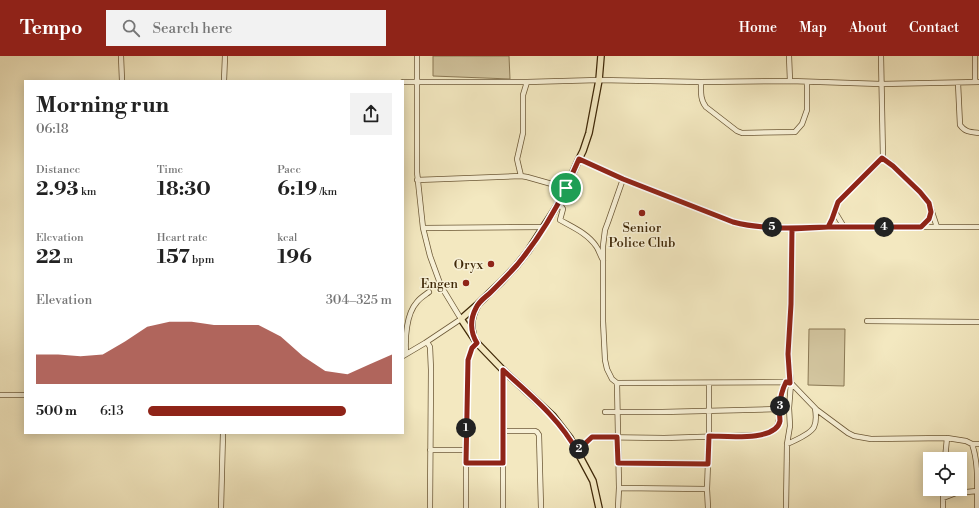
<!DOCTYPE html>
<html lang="en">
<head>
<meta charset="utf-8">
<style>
  body { margin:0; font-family:"Libre Bodoni",serif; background:#f2f2f2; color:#222; height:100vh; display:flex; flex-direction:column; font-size:15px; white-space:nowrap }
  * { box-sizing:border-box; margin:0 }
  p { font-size:13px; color:#767676 }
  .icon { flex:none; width:22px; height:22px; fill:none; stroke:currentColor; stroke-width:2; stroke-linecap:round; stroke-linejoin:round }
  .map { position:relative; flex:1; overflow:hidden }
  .drawer { position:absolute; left:24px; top:24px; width:380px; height:354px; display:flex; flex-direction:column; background:#fff; border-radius:0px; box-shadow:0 2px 10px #0003 }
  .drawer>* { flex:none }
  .fabs { position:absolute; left:923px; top:396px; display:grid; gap:8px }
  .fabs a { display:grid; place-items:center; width:44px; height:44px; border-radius:0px; background:#fff; box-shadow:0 2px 10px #0003; font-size:20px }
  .pin { position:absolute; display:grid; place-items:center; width:34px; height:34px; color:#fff; margin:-17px; border:2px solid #fff; border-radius:50%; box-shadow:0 1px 4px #0007 }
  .km { position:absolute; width:20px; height:20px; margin:-10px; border-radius:50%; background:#222; color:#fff; font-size:11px; line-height:20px; text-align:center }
  .round { display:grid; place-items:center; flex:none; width:42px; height:42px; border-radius:0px; background:#f2f2f2 }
  .head { display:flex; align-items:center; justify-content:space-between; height:68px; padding:0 12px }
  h1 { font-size:22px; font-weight:700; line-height:30px }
  .metrics { display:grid; grid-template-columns:repeat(3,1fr); gap:6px; height:68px; padding:4px 12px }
  .metrics div { display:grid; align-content:center }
  .metrics b { font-size:20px; font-weight:700 }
  .metrics small { font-size:11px; font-weight:400 }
  .metrics p { font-size:11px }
  .chart { height:112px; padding:8px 12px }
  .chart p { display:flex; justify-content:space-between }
  .chart svg { width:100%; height:72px; margin-top:4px; fill:#8f2418; opacity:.7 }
  ul { padding:0 12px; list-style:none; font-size:13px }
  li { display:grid; grid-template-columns:64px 48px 1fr; align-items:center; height:30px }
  li i { height:10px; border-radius:5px; background:#8f2418 }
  header { display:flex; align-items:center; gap:24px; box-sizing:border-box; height:56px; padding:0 20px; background:#8f2418; color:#fff }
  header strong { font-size:19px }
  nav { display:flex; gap:22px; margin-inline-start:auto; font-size:14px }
  .search { width:280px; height:36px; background:#f2f2f2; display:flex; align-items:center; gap:10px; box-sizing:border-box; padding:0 14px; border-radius:0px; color:#767676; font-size:15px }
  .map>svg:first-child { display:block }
  .green { fill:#d4c7a1; stroke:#8a7854 }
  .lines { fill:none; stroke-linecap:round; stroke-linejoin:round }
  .minor-casing { stroke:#6c5836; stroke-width:6 }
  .major-casing { stroke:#3f2808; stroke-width:8 }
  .minor { stroke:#f7f0d6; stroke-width:4.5 }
  .major { stroke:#f3e8c0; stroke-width:5.5 }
  .route-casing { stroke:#fff; stroke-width:8 }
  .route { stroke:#8f2418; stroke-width:5 }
  .poi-dot { fill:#8f2418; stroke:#f7f0d6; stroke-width:1.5 }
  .labels { text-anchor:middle; stroke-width:3; stroke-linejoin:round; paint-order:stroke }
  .poi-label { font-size:13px; fill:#3f2808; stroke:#f7f0d6; text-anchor:end }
</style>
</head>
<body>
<header>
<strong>Tempo</strong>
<div class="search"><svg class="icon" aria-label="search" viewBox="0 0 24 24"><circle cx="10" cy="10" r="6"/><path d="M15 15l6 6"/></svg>Search here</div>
<nav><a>Home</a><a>Map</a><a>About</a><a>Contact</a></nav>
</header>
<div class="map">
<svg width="979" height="452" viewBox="0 0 979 452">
  <rect width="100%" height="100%" fill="#f3e8c0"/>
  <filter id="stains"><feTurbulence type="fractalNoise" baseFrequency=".005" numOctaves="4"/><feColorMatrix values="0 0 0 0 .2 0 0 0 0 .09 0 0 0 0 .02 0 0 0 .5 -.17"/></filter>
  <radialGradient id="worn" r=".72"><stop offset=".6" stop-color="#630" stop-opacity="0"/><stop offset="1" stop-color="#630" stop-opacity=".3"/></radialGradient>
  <!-- green -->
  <path class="green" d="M 433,0 L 509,0 L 510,23 L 433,20 Z
    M 809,273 L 845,273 L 844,330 L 808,329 Z"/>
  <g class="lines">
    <defs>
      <path id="minor" d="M 121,0 L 122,25
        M 789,0 L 790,25
        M 224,25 L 225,0
        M 403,26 L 527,26 L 599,24 L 701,26 L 790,25 L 881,28 L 979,26
        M 701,26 C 701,35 700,44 706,51 L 737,75 L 742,77 L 795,76 L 802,68 L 807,54 L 807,26
        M 975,26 L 975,0
        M 958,27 L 960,69 C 965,76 970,76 979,77
        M 883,102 L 893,109 L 926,143 L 929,147 L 937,171
        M 579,103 L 623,123 L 733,166 L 745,169 L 792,173 L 828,171 L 979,171
        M 521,120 L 517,103 L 518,99 L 523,77 L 523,39 L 527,26
        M 623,123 L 608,166 L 605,174 L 603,190 L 603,265 L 605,304 L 607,313 L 612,323 L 617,327 L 786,326 L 791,327 L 789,352 L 790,370 L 787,388 L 786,452
        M 417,124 L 521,120 L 527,121 L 566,132
        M 559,147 L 563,153 L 560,164 C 572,171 587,177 596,190 C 599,194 600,199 603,204
        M 835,156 L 844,171
        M 921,170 L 929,163 L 931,156
        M 828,171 L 832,163 L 838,146 L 883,102 L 881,0
        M 423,172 L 544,171
        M 792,173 L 791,248 L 788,298 L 791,327 L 817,354 L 848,377 L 854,380 L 871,383 L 947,382 L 966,385 L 972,388 L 979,388
        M 867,265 L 979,266
        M 427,286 L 430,291 L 431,314 L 430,452
        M 406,298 C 405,283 406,258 417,246 C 420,242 425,239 429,236
        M 403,300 L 425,287 L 461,263 L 441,230 L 430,200 L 423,172 L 417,116 L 417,0
        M 503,314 L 503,452
        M 617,327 L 619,432 L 618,452
        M 0,339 L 25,339
        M 605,356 L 662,356 L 779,353 L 782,334 L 786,326
        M 503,375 L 535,375 L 537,376 L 539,379 L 541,452
        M 787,388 C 794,385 811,377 814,371 C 817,365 816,358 815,352
        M 972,388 C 979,408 977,431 977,452
        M 430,394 L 466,394
        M 577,395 L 592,381 L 664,382 L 763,379 C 778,372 780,370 779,353
        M 945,403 L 947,382
        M 466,407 L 503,407
        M 618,407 L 708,407
        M 619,432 L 707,433
        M 943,433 L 943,452
        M 943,442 L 956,437 L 977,435
        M 221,452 L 223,377
        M 466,452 L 466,394 L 468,312 C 468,302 470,293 477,287
        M 708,452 L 707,433 L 709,380 L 709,327"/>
      <path id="major" d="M 473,278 C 470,268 472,259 477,250
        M 599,452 L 593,425 L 570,382 L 553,360 L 503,314 L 477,287 L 461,263 L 478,248 L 502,225 L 517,209 L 528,195 L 559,147 L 579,103 L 583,95 L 589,77 L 599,24 L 601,0"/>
    </defs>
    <!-- minor casing -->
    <use href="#minor" class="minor-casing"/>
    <!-- major casing -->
    <use href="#major" class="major-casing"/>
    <!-- minor -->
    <use href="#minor" class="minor"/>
    <!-- major -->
    <use href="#major" class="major"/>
  </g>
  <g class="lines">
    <defs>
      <path id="route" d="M 566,132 C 553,159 536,186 517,209 C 508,219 500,227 491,236 C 486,241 479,245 476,252 C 470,263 470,276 477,287 L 472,292 L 468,304 L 466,407 L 503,407 L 503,314 C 530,339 559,362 577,395 L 592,381 L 617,381 L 618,407 L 708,408 L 709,380 C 725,380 776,386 780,365 C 780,361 779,356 779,352 C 780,343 782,334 786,326 L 790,327 L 788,298 L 791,248 L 792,173 L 828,171 L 921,171 L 929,163 L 931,156 L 929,147 L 920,136 L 893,110 L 882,102 L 838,146 L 832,163 L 828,171 C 796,172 764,174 733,166 L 623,123 L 579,103 L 566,132"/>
    </defs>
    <!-- route casing -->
    <use href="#route" class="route-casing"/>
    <!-- route -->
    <use href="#route" class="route"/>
  </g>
  <!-- markers -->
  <g class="poi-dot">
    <circle cx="642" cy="157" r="4"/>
    <circle cx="491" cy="208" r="4"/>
    <circle cx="466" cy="227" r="4"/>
  </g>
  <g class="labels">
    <!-- poi labels -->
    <g class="poi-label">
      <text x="642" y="176" text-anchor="middle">Senior<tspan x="642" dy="15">Police Club</tspan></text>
      <text x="483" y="213">Oryx</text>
      <text x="458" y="232">Engen</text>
    </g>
  </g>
  <rect width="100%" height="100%" filter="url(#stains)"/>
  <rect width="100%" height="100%" fill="url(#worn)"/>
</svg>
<div class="fabs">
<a><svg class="icon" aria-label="locate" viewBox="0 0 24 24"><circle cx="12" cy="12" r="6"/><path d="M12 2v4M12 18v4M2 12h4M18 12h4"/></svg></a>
</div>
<div class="pin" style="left:566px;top:132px;background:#1e9e55"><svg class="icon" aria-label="arrive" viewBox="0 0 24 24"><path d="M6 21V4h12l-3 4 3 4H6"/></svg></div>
<b class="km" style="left:466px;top:372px">1</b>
<b class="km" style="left:579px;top:393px">2</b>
<b class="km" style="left:780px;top:350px">3</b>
<b class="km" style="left:884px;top:171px">4</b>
<b class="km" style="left:772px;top:171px">5</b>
<section class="drawer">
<div class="head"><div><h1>Morning run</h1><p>06:18</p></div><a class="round"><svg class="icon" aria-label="share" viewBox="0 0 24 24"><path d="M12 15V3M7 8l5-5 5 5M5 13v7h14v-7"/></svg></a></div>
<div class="metrics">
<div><p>Distance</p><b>2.93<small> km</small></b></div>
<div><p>Time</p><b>18:30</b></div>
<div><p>Pace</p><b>6:19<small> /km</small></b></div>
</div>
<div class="metrics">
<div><p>Elevation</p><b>22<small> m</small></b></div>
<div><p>Heart rate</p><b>157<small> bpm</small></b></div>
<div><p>kcal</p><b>196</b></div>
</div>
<div class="chart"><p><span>Elevation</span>304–325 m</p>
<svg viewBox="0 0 160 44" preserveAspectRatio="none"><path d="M0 44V26L10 26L20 27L30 26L40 18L50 9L60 6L70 6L80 8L90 8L100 8L110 15L120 27L130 36L140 38L150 32L160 26V44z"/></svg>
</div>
<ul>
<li><b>500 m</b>6:13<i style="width:81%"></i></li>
</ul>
</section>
</div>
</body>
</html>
